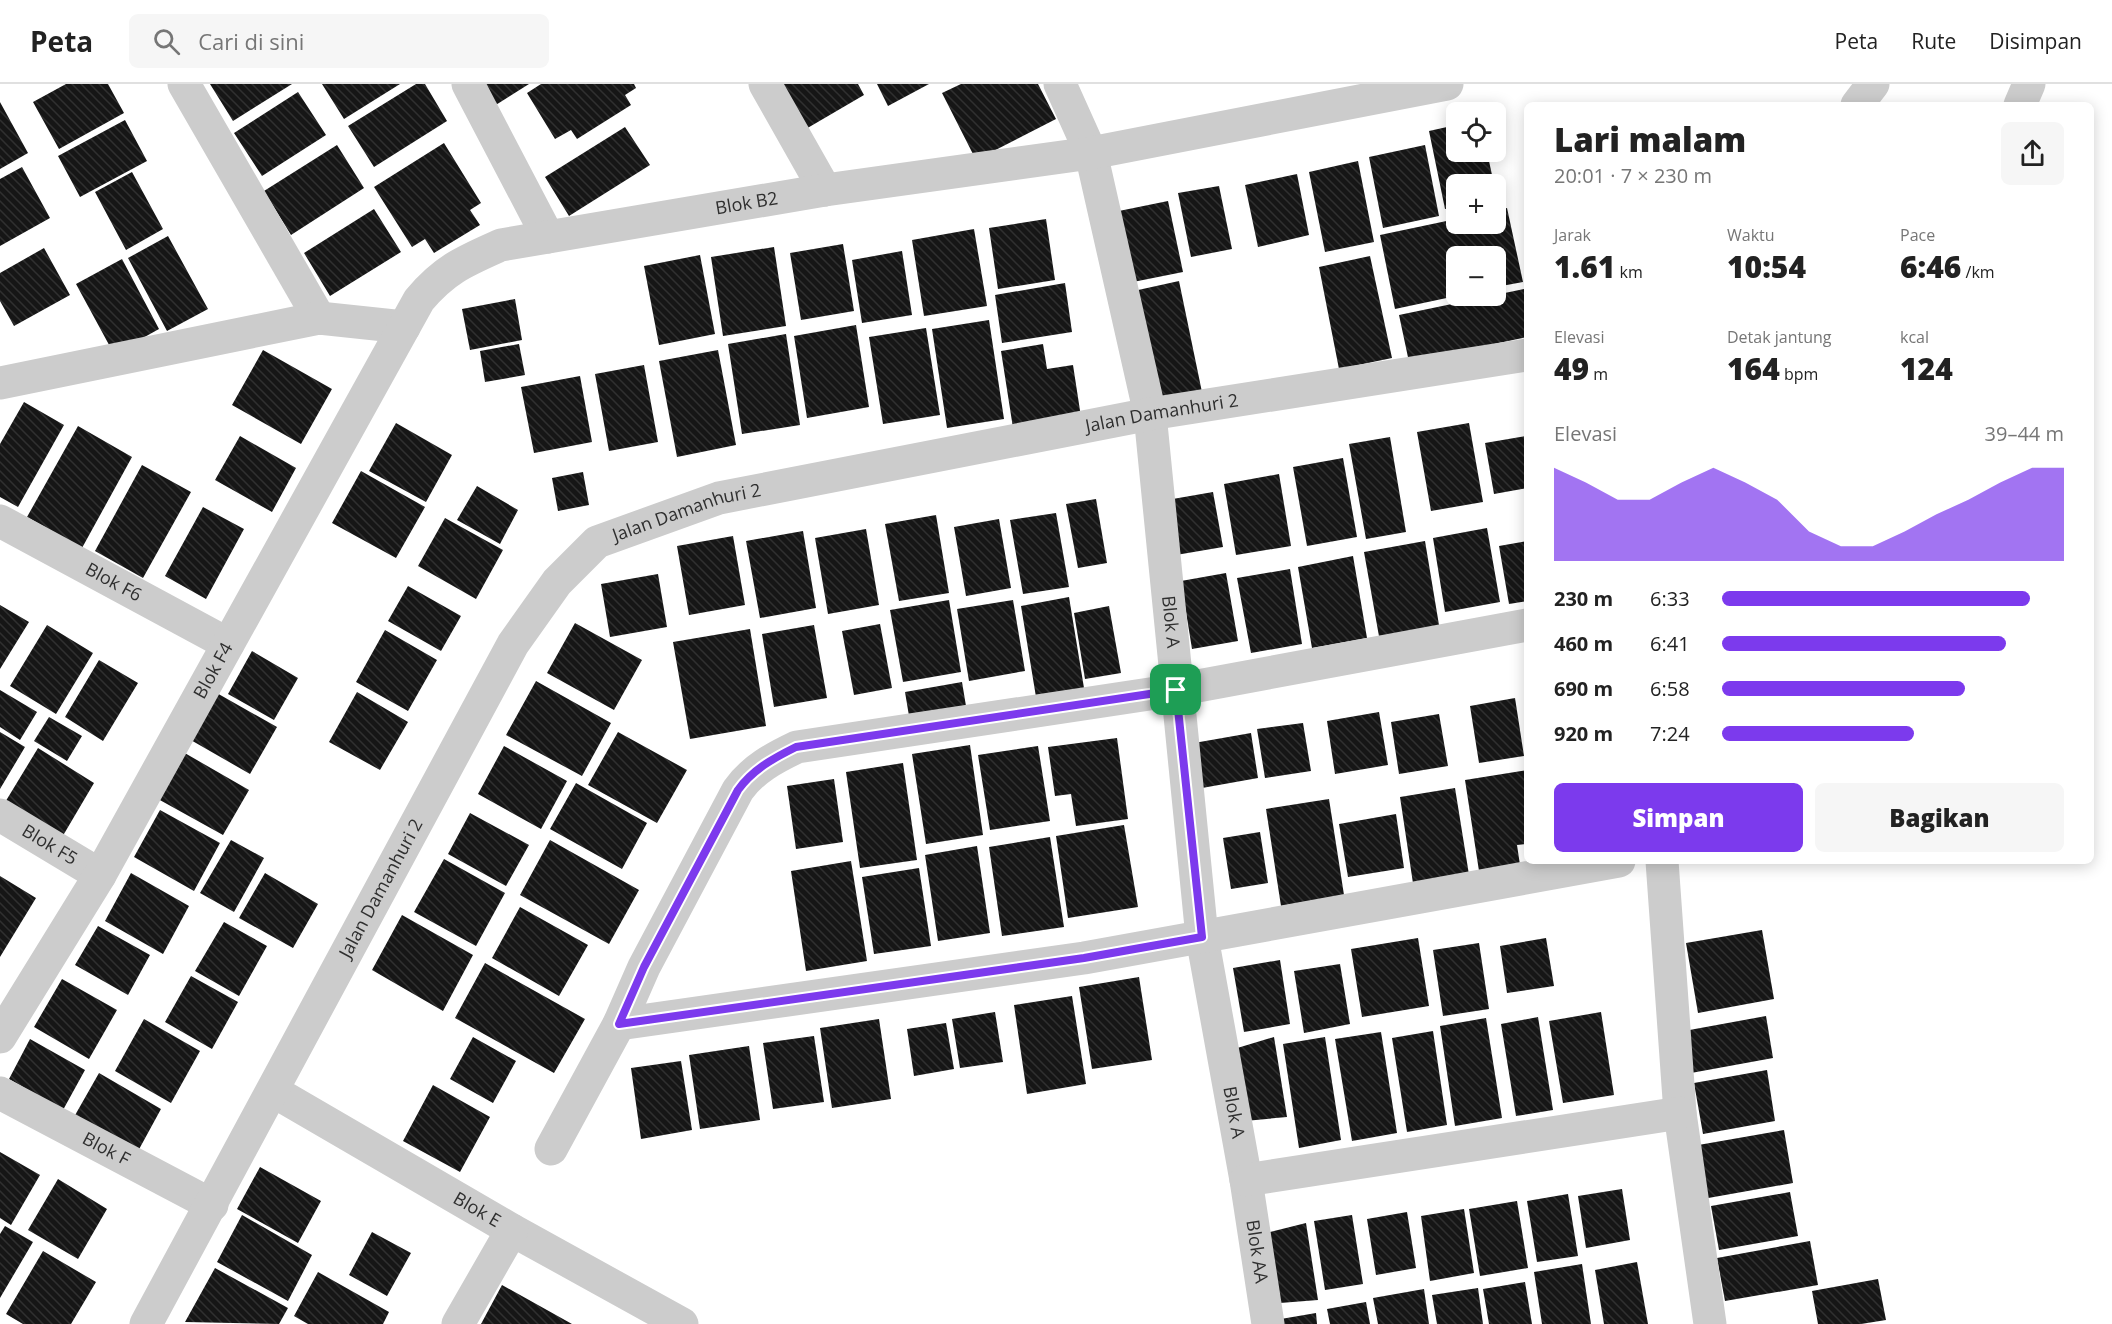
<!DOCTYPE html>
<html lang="id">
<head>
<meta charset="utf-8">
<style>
  body { margin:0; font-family:"Open Sans",sans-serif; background:#f6f6f6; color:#222; height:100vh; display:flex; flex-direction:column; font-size:22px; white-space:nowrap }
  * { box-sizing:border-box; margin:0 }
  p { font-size:20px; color:#767676 }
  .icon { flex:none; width:33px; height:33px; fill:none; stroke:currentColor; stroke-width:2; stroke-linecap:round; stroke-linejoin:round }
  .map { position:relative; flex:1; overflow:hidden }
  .panel { position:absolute; left:1524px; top:18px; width:570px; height:762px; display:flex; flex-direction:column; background:#fff; border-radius:9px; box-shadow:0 3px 15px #0003 }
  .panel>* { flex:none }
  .tools { position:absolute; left:1446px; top:18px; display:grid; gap:12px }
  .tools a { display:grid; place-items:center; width:60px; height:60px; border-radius:9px; background:#fff; box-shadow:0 3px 15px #0003; font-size:30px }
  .pin { position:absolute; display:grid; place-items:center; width:51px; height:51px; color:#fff; margin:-26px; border-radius:12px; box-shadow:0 3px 9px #0006 }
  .round { display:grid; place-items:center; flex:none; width:63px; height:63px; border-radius:9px; background:#f6f6f6 }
  .overview { display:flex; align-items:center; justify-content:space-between; height:102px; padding:0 30px }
  h1 { font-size:33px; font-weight:800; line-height:45px }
  .stats { display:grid; grid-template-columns:repeat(3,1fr); gap:9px; height:102px; padding:6px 30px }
  .stats div { display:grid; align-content:center }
  .stats b { font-size:30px; font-weight:800 }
  .stats small { font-size:16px; font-weight:400 }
  .stats p { font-size:16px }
  .chart { height:168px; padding:12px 30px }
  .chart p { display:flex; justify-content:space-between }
  .chart svg { width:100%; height:108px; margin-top:6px; fill:#7c3aed; opacity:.7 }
  .action { display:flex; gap:12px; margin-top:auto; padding:12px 30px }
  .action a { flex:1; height:69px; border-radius:9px; background:#7c3aed; color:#fff; font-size:24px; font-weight:800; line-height:69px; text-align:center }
  .action a+a { background:#f6f6f6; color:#222 }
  ul { padding:0 30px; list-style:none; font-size:20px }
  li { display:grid; grid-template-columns:96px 72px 1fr; align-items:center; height:45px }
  li i { height:15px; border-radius:8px; background:#7c3aed }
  header { display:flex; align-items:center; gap:36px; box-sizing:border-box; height:84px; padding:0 30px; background:#fff; border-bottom:2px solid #e0e0e0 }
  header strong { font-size:28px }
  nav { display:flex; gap:33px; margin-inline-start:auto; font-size:21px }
  .search { width:420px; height:54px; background:#f6f6f6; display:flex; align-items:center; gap:15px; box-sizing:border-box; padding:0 21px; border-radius:9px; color:#767676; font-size:22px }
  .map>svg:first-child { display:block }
  .building { fill:url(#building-back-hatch) }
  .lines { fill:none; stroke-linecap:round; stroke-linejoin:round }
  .street { stroke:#ccc; stroke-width:33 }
  .route-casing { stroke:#fff; stroke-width:12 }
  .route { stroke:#7c3aed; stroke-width:8 }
  .labels { text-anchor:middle; stroke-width:6; stroke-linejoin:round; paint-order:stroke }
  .street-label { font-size:18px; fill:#2f2f2f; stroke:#fff }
</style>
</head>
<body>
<header>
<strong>Peta</strong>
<div class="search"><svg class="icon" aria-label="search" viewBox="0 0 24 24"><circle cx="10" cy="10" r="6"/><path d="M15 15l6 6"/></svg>Cari di sini</div>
<nav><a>Peta</a><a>Rute</a><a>Disimpan</a></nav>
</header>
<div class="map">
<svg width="2112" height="1240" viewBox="0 0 2112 1240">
  <defs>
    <pattern id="building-back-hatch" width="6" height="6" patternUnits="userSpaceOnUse" patternTransform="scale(1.5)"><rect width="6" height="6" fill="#161616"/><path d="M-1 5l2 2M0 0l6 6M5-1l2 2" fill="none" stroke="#303030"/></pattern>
  </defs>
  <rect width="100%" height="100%" fill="#fff"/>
  <!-- building -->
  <path class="building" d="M 66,0 L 108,0 L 124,29 L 59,65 L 33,18 Z
    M 210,0 L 292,0 L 233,37 Z
    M 322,0 L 400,0 L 344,35 Z
    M 416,0 L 425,0 L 447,37 L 374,83 L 348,42 Z
    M 476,0 L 529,0 L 491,24 Z
    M 541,0 L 634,0 L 636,4 L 625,11 L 631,21 L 577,55 L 571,46 L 555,55 L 527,9 Z
    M 772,0 L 858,0 L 864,11 L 799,49 Z
    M 877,0 L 929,0 L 888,22 Z
    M 961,0 L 1038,0 L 1056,35 L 976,76 L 942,9 Z
    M 298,8 L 326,51 L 262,92 L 234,49 Z
    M 0,18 L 28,69 L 0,85 Z
    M 125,36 L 147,77 L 80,113 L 58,72 Z
    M 1456,41 L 1456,68 L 1487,68 L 1494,100 L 1456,100 L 1456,123 L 1445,125 L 1429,47 Z
    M 625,43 L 650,81 L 569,132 L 545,93 Z
    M 444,59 L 481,119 L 470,126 L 480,141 L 434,169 L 425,155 L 412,163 L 374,103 Z
    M 337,61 L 364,104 L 291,151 L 264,107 Z
    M 1425,61 L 1439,132 L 1383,144 L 1369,73 Z
    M 1358,77 L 1374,158 L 1325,168 L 1309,88 Z
    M 22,83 L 50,134 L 0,162 L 0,95 Z
    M 132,88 L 163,145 L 126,166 L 95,108 Z
    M 1297,90 L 1309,151 L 1258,163 L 1245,101 Z
    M 1219,102 L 1232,165 L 1191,173 L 1178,109 Z
    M 1168,117 L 1183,188 L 1128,199 L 1114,128 Z
    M 1507,124 L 1523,198 L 1496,203 L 1496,172 L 1456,172 L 1456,212 L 1395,225 L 1380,151 L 1456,135 L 1456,140 L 1496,140 L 1496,126 Z
    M 374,125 L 401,168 L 330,212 L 304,169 Z
    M 1046,135 L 1055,196 L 998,205 L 989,144 Z
    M 974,145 L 987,222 L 924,232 L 912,156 Z
    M 168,152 L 208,225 L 167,247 L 128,174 Z
    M 843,160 L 854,227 L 801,236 L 790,169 Z
    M 774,163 L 786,242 L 723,252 L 711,173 Z
    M 44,164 L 70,211 L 14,242 L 0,217 L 0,189 Z
    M 902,167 L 912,231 L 862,239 L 852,176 Z
    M 700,171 L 715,250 L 659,261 L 644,182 Z
    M 1370,172 L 1392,274 L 1339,285 L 1319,183 Z
    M 122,175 L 159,245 L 114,270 L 76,200 Z
    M 1179,197 L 1203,313 L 1152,324 L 1129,208 Z
    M 1065,199 L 1072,248 L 1002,259 L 995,211 Z
    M 1524,205 L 1527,253 L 1409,278 L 1399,231 Z
    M 515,215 L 522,256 L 470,266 L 462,225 Z
    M 989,236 L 1004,335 L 947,344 L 932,245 Z
    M 856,241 L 869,323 L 807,334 L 794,252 Z
    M 926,244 L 940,331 L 883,340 L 869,253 Z
    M 786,250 L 800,341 L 742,350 L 728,260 Z
    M 519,260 L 525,291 L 485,298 L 480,267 Z
    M 1043,260 L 1047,285 L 1073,281 L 1081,333 L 1013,344 L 1001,267 Z
    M 263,266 L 332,305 L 301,360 L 232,321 Z
    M 718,266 L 736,361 L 677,373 L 659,277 Z
    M 644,281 L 658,358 L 609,367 L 595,290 Z
    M 580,292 L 592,358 L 534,369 L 521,303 Z
    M 24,318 L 64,341 L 18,423 L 0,413 L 0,360 Z
    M 396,339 L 452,371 L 426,418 L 369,387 Z
    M 1469,339 L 1483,418 L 1431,427 L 1417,348 Z
    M 78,342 L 132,373 L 82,464 L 27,433 Z
    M 240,352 L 296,384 L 272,428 L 215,396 Z
    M 1526,352 L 1527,404 L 1494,410 L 1485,359 Z
    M 1390,353 L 1406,448 L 1366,455 L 1349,360 Z
    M 1343,374 L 1357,453 L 1307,462 L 1293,383 Z
    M 142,381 L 191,408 L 143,494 L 95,467 Z
    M 361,387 L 425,423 L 396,474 L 332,439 Z
    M 583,388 L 589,421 L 558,427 L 552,394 Z
    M 1279,390 L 1291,462 L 1236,471 L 1224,400 Z
    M 477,402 L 518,426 L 500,460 L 457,436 Z
    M 1213,408 L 1223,463 L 1176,471 L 1167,416 Z
    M 1096,415 L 1107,479 L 1078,484 L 1066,420 Z
    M 203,423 L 244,445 L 206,515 L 165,492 Z
    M 1056,429 L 1069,503 L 1023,510 L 1010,436 Z
    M 936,431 L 949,509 L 899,517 L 885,440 Z
    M 445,434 L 503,466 L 476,515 L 418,482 Z
    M 999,435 L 1011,504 L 966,512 L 954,443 Z
    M 1487,444 L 1500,518 L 1445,528 L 1433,454 Z
    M 866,445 L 879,521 L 828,530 L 815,454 Z
    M 803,447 L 816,524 L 760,534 L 746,457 Z
    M 733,452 L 745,521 L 689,531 L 677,462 Z
    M 1425,457 L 1440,547 L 1380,558 L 1364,468 Z
    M 1527,457 L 1527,517 L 1509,520 L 1499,462 Z
    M 1353,472 L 1367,554 L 1312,564 L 1298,483 Z
    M 1290,485 L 1302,560 L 1251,569 L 1237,494 Z
    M 1226,489 L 1238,557 L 1192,565 L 1181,497 Z
    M 658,490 L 667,543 L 610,553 L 601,500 Z
    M 408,502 L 461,532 L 441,567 L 388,537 Z
    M 1069,513 L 1084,604 L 1036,613 L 1021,522 Z
    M 949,516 L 961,588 L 903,598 L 890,526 Z
    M 1013,516 L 1025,587 L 969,597 L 957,525 Z
    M 0,521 L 29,538 L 0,585 Z
    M 1109,522 L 1121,589 L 1085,595 L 1074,529 Z
    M 575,539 L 642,576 L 614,626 L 547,589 Z
    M 880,540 L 892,604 L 854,611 L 842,547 Z
    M 47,541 L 93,569 L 56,630 L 10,602 Z
    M 814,541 L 827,614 L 774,623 L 762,550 Z
    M 750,545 L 766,642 L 690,655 L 673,558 Z
    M 385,546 L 437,576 L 408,627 L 356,598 Z
    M 252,567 L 298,594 L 274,636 L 228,610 Z
    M 99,576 L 138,599 L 103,657 L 65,633 Z
    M 536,597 L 611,639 L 582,692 L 506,651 Z
    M 962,598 L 966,622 L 909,632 L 905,608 Z
    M 0,606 L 37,628 L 20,656 L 0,643 Z
    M 215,608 L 277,643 L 250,690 L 189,655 Z
    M 357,608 L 408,638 L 380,686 L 329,658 Z
    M 1515,614 L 1524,672 L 1479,679 L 1470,622 Z
    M 1379,628 L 1388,681 L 1335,690 L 1327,637 Z
    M 1439,630 L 1448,682 L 1399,690 L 1391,638 Z
    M 49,633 L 82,652 L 67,677 L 34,657 Z
    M 1303,639 L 1311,687 L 1265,694 L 1257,645 Z
    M 0,648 L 25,663 L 0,705 Z
    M 618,648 L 687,686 L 657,739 L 588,701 Z
    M 1251,649 L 1258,694 L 1202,704 L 1194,659 Z
    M 1117,654 L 1128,735 L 1076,742 L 1071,710 L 1055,712 L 1048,663 Z
    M 970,661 L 983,751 L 926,760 L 912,670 Z
    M 504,662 L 567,697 L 541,745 L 478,710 Z
    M 1038,662 L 1050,737 L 990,746 L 978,671 Z
    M 38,664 L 94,699 L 61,755 L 4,720 Z
    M 183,668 L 249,706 L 223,751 L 158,715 Z
    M 903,679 L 917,776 L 860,784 L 846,688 Z
    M 1527,686 L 1527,760 L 1517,761 L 1520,781 L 1479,787 L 1465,696 Z
    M 834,695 L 843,758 L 796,765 L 787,702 Z
    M 576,699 L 647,739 L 622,785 L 550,745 Z
    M 1455,704 L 1470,797 L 1414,806 L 1400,713 Z
    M 1329,715 L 1344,811 L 1281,822 L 1266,725 Z
    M 160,726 L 220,759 L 194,807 L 134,773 Z
    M 470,729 L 529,761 L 506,802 L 448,770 Z
    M 1396,730 L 1404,784 L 1348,793 L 1339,740 Z
    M 1124,741 L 1138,823 L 1068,834 L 1056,752 Z
    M 1260,748 L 1268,799 L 1231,805 L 1223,754 Z
    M 1050,753 L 1064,843 L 1002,852 L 989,763 Z
    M 231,756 L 264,774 L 234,828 L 200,809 Z
    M 550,756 L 639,806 L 609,860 L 520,811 Z
    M 977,762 L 990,849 L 938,857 L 925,771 Z
    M 444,775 L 505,809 L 476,862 L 414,828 Z
    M 851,777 L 867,877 L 806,887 L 791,787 Z
    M 919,784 L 931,862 L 874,870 L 862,793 Z
    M 131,789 L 189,822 L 163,870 L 105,837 Z
    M 265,789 L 318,820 L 293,864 L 239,834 Z
    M 0,792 L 36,814 L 0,873 Z
    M 520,823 L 588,861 L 559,912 L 492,874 Z
    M 402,831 L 473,871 L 443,927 L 372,886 Z
    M 224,838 L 267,862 L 239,912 L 195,887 Z
    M 98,842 L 150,871 L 128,911 L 75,881 Z
    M 1762,846 L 1774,915 L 1698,929 L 1686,859 Z
    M 1418,854 L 1429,922 L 1362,933 L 1351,865 Z
    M 1546,854 L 1554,902 L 1507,909 L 1500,862 Z
    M 1479,859 L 1489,925 L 1443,932 L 1433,866 Z
    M 1280,876 L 1290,940 L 1244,948 L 1233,884 Z
    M 485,879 L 585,935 L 554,989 L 455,934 Z
    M 1340,880 L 1350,940 L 1304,949 L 1294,887 Z
    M 191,892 L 238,918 L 212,965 L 165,938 Z
    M 1139,893 L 1152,976 L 1092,985 L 1079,903 Z
    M 62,895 L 117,926 L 89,975 L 34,943 Z
    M 1072,912 L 1086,1000 L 1027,1010 L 1014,921 Z
    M 995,928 L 1003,978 L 960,984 L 952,935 Z
    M 1601,928 L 1614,1011 L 1563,1019 L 1549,937 Z
    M 1766,932 L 1773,974 L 1691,989 L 1684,947 Z
    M 1538,933 L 1553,1026 L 1516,1032 L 1501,940 Z
    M 1486,934 L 1502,1034 L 1455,1042 L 1440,942 Z
    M 144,935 L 200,967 L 171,1019 L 115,987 Z
    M 879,935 L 891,1015 L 832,1024 L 820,944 Z
    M 946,939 L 954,985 L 914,992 L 907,945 Z
    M 1433,947 L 1447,1041 L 1407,1048 L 1392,954 Z
    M 1381,948 L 1397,1049 L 1352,1057 L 1335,955 Z
    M 814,952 L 824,1018 L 773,1025 L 763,959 Z
    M 473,953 L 516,977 L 493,1019 L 450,995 Z
    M 1274,953 L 1287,1033 L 1245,1037 L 1234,965 Z
    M 1325,953 L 1341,1056 L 1299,1064 L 1283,960 Z
    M 30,955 L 85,986 L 63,1026 L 9,995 Z
    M 749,962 L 760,1036 L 700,1045 L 689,971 Z
    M 681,977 L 692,1046 L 641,1055 L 631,984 Z
    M 1767,986 L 1775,1037 L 1703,1050 L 1694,999 Z
    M 99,989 L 161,1025 L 137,1069 L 74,1033 Z
    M 433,1001 L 490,1033 L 460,1088 L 403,1057 Z
    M 1784,1046 L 1793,1099 L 1697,1116 L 1687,1063 Z
    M 0,1068 L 40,1091 L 11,1141 L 0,1134 Z
    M 260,1083 L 321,1117 L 298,1159 L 237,1125 Z
    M 58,1095 L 107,1125 L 78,1175 L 28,1146 Z
    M 1622,1105 L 1630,1156 L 1586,1164 L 1578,1112 Z
    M 1790,1108 L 1798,1152 L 1719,1166 L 1711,1122 Z
    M 1568,1110 L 1578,1172 L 1537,1178 L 1527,1117 Z
    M 1517,1117 L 1528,1184 L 1480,1192 L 1469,1125 Z
    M 1464,1125 L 1474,1189 L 1430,1197 L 1421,1132 Z
    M 1407,1128 L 1416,1184 L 1376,1191 L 1367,1135 Z
    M 242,1131 L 312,1171 L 288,1217 L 217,1178 Z
    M 1352,1131 L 1363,1200 L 1325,1206 L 1314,1137 Z
    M 1306,1139 L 1318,1216 L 1280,1219 L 1270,1148 Z
    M 5,1142 L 33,1158 L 0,1214 L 0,1150 Z
    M 372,1148 L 411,1169 L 387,1212 L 349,1191 Z
    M 1810,1157 L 1818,1201 L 1725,1217 L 1717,1174 Z
    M 43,1167 L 96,1198 L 71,1240 L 23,1240 L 6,1230 Z
    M 1637,1178 L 1648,1240 L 1604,1240 L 1595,1186 Z
    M 1582,1180 L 1591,1240 L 1542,1240 L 1534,1188 Z
    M 215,1184 L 288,1224 L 279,1240 L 185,1238 Z
    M 318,1188 L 389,1228 L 383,1240 L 308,1240 L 294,1232 Z
    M 1878,1195 L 1886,1236 L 1861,1240 L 1818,1240 L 1812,1207 Z
    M 1525,1198 L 1532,1240 L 1489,1240 L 1483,1205 Z
    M 502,1201 L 572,1240 L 481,1240 Z
    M 1478,1204 L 1483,1240 L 1437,1240 L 1432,1211 Z
    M 1424,1205 L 1429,1240 L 1378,1240 L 1373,1214 Z
    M 1366,1218 L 1370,1240 L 1330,1240 L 1327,1225 Z
    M 1316,1229 L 1317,1240 L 1275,1240 L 1275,1236 Z"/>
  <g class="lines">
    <!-- street -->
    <g class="street">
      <path d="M 184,0 L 319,234"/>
      <path d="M 468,0 L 548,153"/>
      <path d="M 765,0 L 825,106"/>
      <path id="s1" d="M 1060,0 L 1091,69 L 1150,330 L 1202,853 L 1246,1096 L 1268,1240"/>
      <path d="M 1857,21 L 1873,0"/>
      <path d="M 2020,21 L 2029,0"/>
      <path d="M 0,299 L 319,234 L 404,243"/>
      <path id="s2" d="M 0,437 L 228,560"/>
      <path id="s3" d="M 0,731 L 100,791"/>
      <path d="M 1662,777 L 1680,1029 L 1710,1240"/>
      <path d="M 619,940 L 1084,874 L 1619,777"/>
      <path id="s4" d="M 0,953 L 100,791 L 419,216 C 445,185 465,177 501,161 L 825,106 L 1091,69 L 1447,0"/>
      <path id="s5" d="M 273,1007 L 512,1146 L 682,1240"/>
      <path id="s6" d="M 0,1009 L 212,1121"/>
      <path d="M 551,1065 L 619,940 L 644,883 L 738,706 C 753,685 774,674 797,663 L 1176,606 L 1527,541"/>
      <path d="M 1246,1096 L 1680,1029"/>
      <path id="s7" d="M 146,1240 L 513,560 L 557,498 L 597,458 L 719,414 L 1150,330 L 1527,271"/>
      <path d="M 458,1240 L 512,1146"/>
    </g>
  </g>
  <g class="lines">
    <defs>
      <path id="route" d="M 1176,606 L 1202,853 L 1084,874 L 619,940 L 644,883 L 738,706 C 753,685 774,674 796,663 Z"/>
    </defs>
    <!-- route casing -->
    <use href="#route" class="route-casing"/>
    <!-- route -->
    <use href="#route" class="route"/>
  </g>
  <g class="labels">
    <!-- street labels -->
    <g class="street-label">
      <text dy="6" stroke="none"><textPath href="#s4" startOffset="1197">Blok B2</textPath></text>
      <text dy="6" stroke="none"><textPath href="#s7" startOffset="1486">Jalan Damanhuri 2</textPath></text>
      <text dy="6" stroke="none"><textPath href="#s7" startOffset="1000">Jalan Damanhuri 2</textPath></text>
      <text dy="6" stroke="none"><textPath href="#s2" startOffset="129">Blok F6</textPath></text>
      <text dy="6" stroke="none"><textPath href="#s1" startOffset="552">Blok A</textPath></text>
      <text dy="6" stroke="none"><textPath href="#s4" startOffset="424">Blok F4</textPath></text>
      <text dy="6" stroke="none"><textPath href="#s3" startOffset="58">Blok F5</textPath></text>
      <text dy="6" stroke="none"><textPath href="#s7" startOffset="495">Jalan Damanhuri 2</textPath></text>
      <text dy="6" stroke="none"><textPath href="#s1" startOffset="1047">Blok A</textPath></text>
      <text dy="6" stroke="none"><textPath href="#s6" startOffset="120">Blok F</textPath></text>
      <text dy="6" stroke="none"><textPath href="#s5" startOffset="236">Blok E</textPath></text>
      <text dy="6" stroke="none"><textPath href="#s1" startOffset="1188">Blok AA</textPath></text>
    </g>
  </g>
</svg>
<div class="tools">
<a><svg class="icon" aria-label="locate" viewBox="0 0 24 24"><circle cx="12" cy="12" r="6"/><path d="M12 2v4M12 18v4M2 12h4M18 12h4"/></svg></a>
<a>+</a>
<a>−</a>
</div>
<div class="pin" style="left:1176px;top:606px;background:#1e9e55"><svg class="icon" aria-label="arrive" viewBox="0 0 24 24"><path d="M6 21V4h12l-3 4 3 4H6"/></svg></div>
<section class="panel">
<div class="overview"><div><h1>Lari malam</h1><p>20:01 · 7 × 230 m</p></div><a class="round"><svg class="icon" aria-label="share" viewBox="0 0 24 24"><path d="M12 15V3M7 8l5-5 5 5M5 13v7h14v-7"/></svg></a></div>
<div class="stats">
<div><p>Jarak</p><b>1.61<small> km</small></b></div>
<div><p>Waktu</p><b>10:54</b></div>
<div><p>Pace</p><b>6:46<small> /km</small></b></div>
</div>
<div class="stats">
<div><p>Elevasi</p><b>49<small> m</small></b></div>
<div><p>Detak jantung</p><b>164<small> bpm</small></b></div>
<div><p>kcal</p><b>124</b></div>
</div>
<div class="chart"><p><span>Elevasi</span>39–44 m</p>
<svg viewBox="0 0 160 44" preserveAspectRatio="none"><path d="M0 44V6L10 12L20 19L30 19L40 12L50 6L60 12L70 19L80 32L90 38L100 38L110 32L120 25L130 19L140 12L150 6L160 6V44z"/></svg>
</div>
<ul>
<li><b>230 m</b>6:33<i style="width:90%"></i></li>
<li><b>460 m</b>6:41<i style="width:83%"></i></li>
<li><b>690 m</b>6:58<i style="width:71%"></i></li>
<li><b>920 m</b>7:24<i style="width:56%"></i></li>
</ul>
<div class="action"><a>Simpan</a><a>Bagikan</a></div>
</section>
</div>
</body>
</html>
